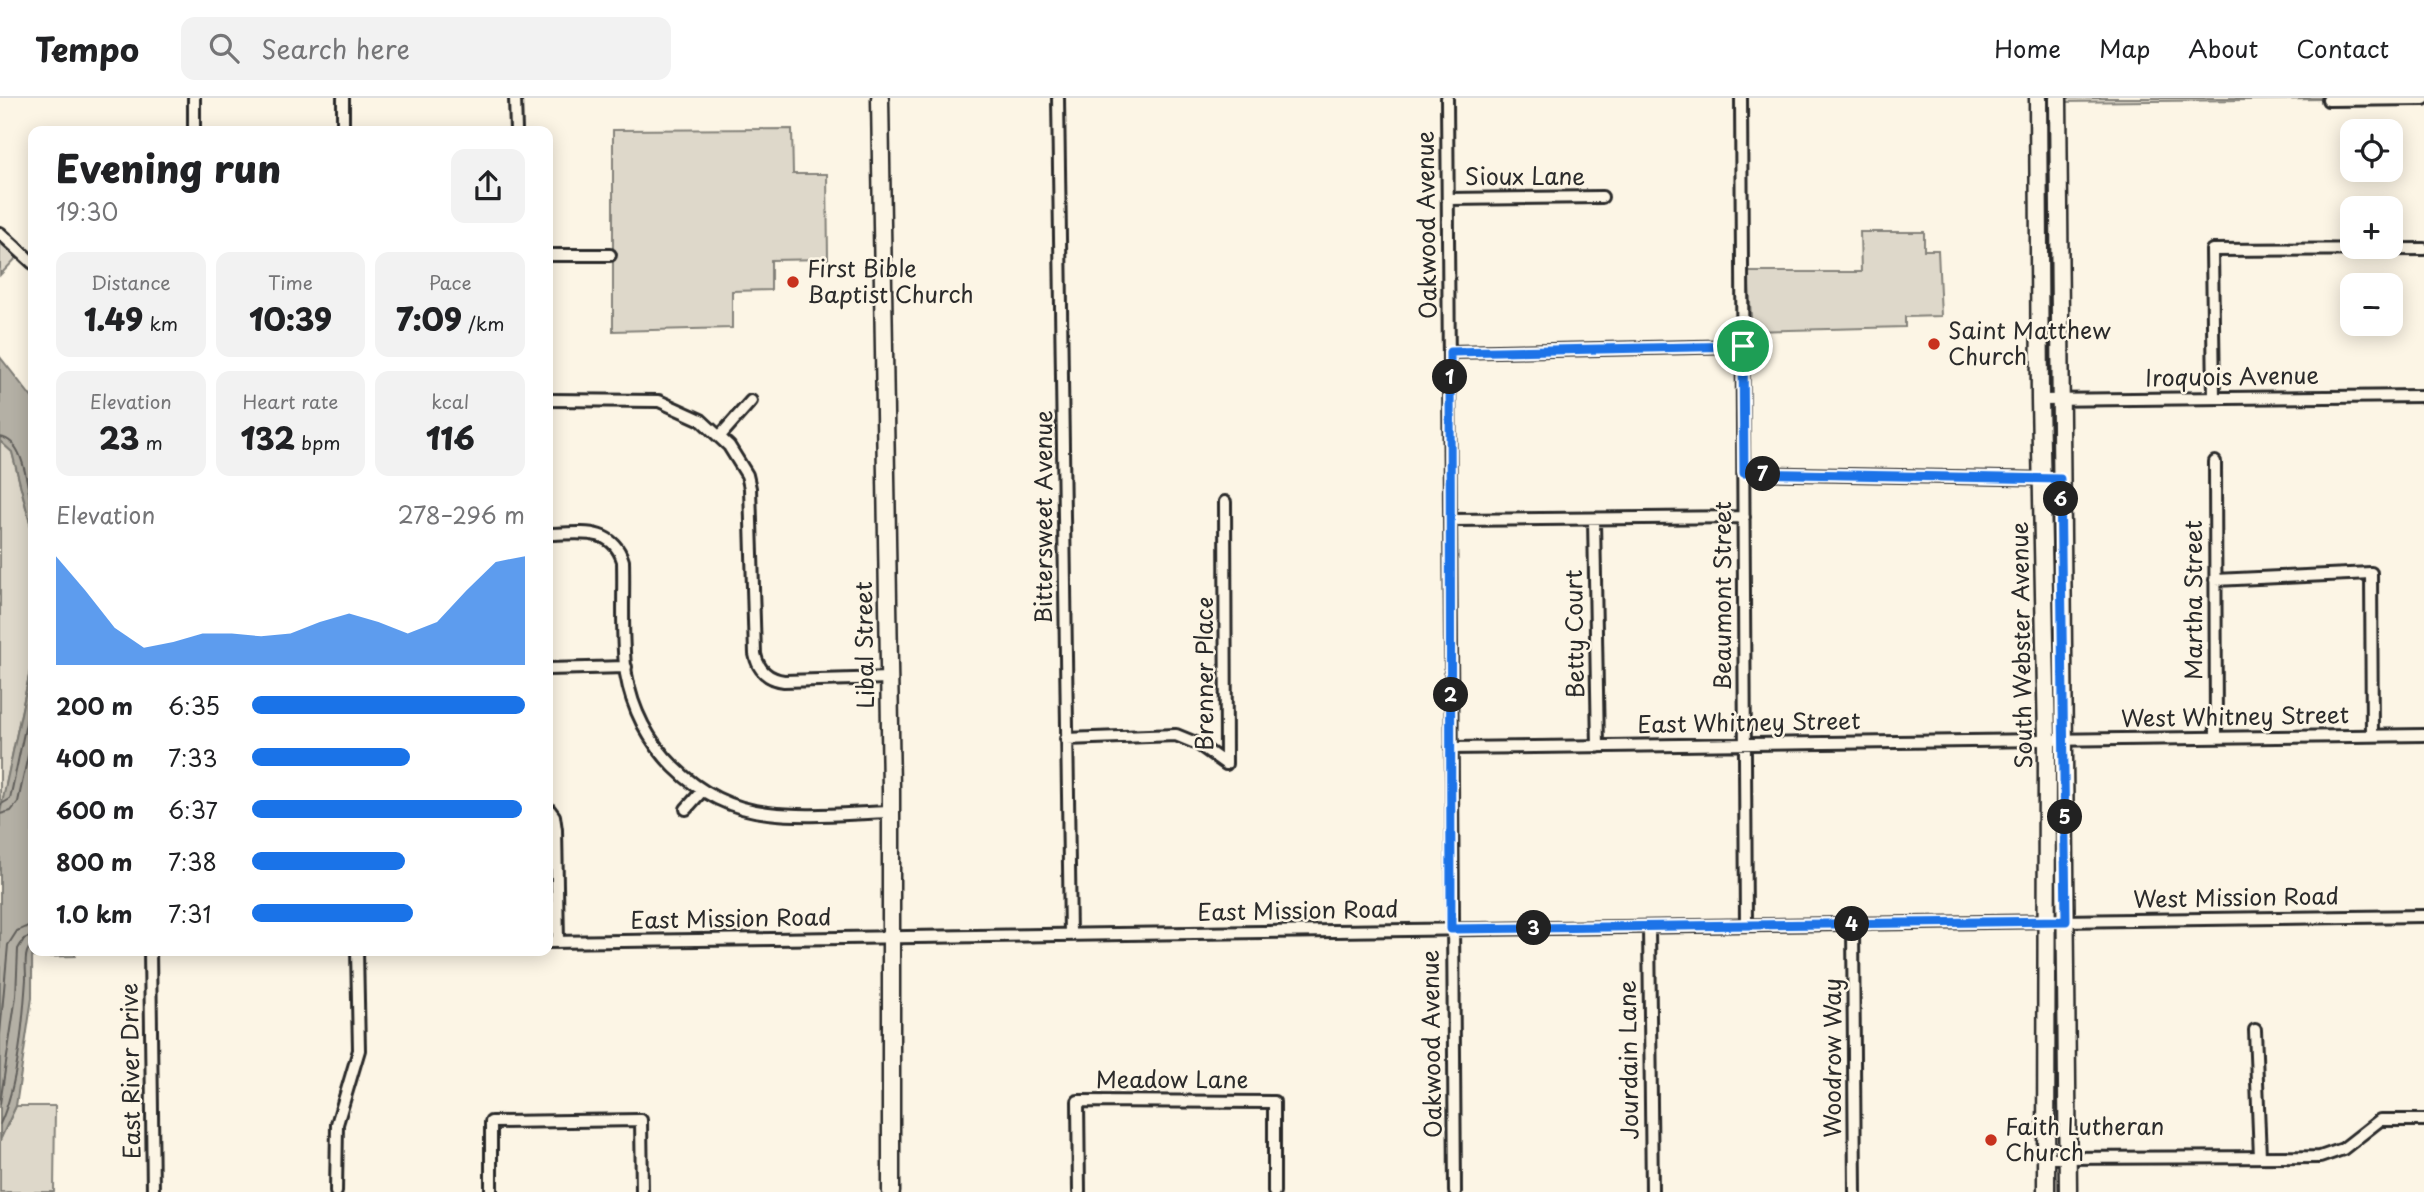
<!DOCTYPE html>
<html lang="en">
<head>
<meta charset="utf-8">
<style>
  body { margin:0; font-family:"Playpen Sans",sans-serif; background:#f2f2f2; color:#202124; height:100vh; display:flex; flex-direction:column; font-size:26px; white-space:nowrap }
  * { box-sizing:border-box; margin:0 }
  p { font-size:23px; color:#757577 }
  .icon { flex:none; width:38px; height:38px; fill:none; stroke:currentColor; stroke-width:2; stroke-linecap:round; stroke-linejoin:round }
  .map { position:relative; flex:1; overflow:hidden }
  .panel { position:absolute; left:28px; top:28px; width:525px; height:830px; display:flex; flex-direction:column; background:#fff; border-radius:14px; box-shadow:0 4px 18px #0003 }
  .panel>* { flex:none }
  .buttons { position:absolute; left:2340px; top:21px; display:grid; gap:14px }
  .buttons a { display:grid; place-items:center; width:63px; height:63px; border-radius:14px; background:#fff; box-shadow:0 4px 18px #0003; font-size:35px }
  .pin { position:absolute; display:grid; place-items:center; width:60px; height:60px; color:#fff; margin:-30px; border:4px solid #fff; border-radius:50%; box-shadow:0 2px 7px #0007 }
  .km { position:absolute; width:35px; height:35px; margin:-18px; border-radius:50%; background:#222; color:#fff; font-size:19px; line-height:35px; text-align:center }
  .round { display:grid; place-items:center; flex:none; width:74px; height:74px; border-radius:14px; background:#f2f2f2 }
  .head { display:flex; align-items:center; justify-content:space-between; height:119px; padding:0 28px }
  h1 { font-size:38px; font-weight:800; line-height:52px }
  .figures { display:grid; grid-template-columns:repeat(3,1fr); gap:10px; height:119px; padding:7px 28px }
  .figures div { display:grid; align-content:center; border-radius:14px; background:#f2f2f2; text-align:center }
  .figures b { font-size:30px; font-weight:800 }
  .figures small { font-size:19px; font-weight:400 }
  .figures p { font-size:19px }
  .chart { height:196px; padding:14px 28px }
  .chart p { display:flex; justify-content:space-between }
  .chart svg { width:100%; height:126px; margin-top:7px; fill:#1a73e8; opacity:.7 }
  ul { padding:0 28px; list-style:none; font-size:23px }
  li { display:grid; grid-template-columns:112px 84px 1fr; align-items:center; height:52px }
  li i { height:18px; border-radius:9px; background:#1a73e8 }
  header { display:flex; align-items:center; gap:42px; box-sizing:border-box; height:98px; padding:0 35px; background:#fff; border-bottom:2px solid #e0e0e0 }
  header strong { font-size:33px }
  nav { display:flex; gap:38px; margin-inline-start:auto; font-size:24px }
  .search { width:490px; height:63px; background:#f2f2f2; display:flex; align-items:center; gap:18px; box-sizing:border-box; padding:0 24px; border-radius:14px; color:#757577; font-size:26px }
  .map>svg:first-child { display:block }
  .green { fill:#ded8ca; stroke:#84827a; stroke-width:2 }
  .water { fill:#b4b0a5; stroke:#7d7b74; stroke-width:2 }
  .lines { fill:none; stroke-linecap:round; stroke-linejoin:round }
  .shore { stroke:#62605c; stroke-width:2 }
  .street-casing { stroke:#2b2b2b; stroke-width:16 }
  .secondary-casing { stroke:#2b2b2b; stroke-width:21 }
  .street { stroke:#fcf5e5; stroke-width:10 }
  .secondary { stroke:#fcf5e5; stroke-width:16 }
  .route-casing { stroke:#fff; stroke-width:14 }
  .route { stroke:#1a73e8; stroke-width:9 }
  .poi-dot { fill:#c8321e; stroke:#fcf5e5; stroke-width:2.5 }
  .labels { text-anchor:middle; stroke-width:5; stroke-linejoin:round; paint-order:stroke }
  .street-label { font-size:23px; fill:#2b2b2b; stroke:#fcf5e5 }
  .poi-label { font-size:23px; fill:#2b2b2b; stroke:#fcf5e5; text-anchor:start }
</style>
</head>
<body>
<header>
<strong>Tempo</strong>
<div class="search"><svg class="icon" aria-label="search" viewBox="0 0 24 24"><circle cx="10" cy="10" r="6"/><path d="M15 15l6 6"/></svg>Search here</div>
<nav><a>Home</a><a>Map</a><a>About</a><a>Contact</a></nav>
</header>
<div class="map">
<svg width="2424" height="1094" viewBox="0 0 2424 1094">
  <rect width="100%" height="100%" fill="#fcf5e5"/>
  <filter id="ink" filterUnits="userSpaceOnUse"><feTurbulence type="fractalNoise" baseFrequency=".0143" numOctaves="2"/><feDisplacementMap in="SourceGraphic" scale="14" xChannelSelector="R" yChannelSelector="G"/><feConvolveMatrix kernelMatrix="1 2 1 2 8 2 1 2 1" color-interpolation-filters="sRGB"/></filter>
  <g filter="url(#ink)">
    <!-- green -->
    <path class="green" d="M 2058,0 L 2424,0 L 2058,4 Z
      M 792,31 L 793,76 L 827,76 L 828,161 L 771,162 L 771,192 L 732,193 L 732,230 L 613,233 L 613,32 Z
      M 1860,134 L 1924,134 L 1924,152 L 1938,152 L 1941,218 L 1905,219 L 1905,229 L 1752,233 L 1748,174 L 1861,174 Z
      M 0,135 L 22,154 L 0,177 Z
      M 0,343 L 12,354 L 33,437 L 33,559 L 0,715 Z
      M 34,852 L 76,852 L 75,858 L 33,859 Z
      M 16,1008 L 55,1008 L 54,1094 L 0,1094 L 0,1042 Z"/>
    <!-- water -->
    <path class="water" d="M 0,259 L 33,301 L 33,437 L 12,354 L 0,343 Z
      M 33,559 L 32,900 L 16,1008 L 0,1042 L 0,715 Z"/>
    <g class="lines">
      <!-- shore -->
      <path class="shore" d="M 0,339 C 26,342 27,393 33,414
        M 0,707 L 10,701 L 33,592
        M 0,716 L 11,713 L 18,704 L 33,634
        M 0,936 L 8,847 L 17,833 L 33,826
        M 0,1006 L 16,898 L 18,851 L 24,841 L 33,837
        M 0,1026 C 18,987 23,925 26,881 C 26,869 23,852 33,846"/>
      <defs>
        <path id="street" d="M 194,0 L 194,33
          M 343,0 L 343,33
          M 515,0 L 516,33
          M 1058,0 L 1070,837
          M 1447,0 L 1455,1094
          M 1741,0 L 1746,827
          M 2328,2 L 2424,1
          M 1448,101 L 1602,99
          M 0,135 L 33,165
          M 548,157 L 610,157
          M 1450,254 L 1743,248
          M 2214,300 L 2212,152 L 2424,151
          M 548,302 L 659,303 L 701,322 L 729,348 L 747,377 L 750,390 L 755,556 C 758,572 768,581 784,583 L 889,580
          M 2040,302 L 2424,298
          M 720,338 L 751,303
          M 2215,364 L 2216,640
          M 1744,375 L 2060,381
          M 1452,422 L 1744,419
          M 1594,422 L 1598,649
          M 548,436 C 578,436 612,427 623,463 C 624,500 621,540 626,576 C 638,647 695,707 768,715 C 808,720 851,715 891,714
          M 2215,482 L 2371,475 L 2372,638
          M 548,571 L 626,569
          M 1066,641 L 1176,637 L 1198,646 L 1226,666 L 1225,404
          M 1451,650 L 2424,637
          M 548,710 L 554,718 L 556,732 L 558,844
          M 686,711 L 702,693
          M 1853,826 L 1855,1094
          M 1649,829 L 1652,1094
          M 548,844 L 2424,818
          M 150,852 L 153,1094
          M 2255,932 L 2260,1059
          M 2045,1060 L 2320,1059 L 2343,1051 L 2380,1022 L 2424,1022
          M 336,1094 L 337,1026 L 359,952 L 357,852
          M 491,1094 L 491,1024 L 641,1022 L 642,1094
          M 1079,1094 L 1078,1003 L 1274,1004 L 1274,1094"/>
        <path id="secondary" d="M 880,0 L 891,692 L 891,1094
          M 2038,0 L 2040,302 L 2047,641 L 2046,1094
          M 2058,0 L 2068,1094"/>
      </defs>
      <!-- street casing -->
      <use href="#street" class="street-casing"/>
      <!-- secondary casing -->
      <use href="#secondary" class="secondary-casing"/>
      <!-- street -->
      <use href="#street" class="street"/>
      <!-- secondary -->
      <use href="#secondary" class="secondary"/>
    </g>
  </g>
  <g class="lines" filter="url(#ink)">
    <defs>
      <path id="route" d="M 1743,248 L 1744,375 L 2060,381 L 2066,823 L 1451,831 L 1450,254 Z"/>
    </defs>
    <!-- route casing -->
    <use href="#route" class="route-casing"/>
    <!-- route -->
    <use href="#route" class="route"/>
  </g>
  <!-- markers -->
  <g class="poi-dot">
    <circle cx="793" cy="184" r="7"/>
    <circle cx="1934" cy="246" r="7"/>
    <circle cx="1991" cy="1042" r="7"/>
  </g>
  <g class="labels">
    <!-- street labels -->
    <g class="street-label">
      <text x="1525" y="87">Sioux Lane</text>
      <text transform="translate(1427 127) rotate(-91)" y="8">Oakwood Avenue</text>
      <text transform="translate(2232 279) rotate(-1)" y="8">Iroquois Avenue</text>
      <text transform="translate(1044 419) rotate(-90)" y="8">Bittersweet Avenue</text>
      <text transform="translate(1723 498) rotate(-90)" y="8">Beaumont Street</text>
      <text transform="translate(2194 502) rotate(-90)" y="8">Martha Street</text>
      <text transform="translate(1575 536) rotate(-91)" y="8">Betty Court</text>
      <text transform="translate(865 547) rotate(-91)" y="8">Libal Street</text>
      <text transform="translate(2022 547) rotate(-91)" y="8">South Webster Avenue</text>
      <text transform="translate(1205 576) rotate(-90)" y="8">Brenner Place</text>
      <text transform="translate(2235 619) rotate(-1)" y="8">West Whitney Street</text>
      <text transform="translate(1749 625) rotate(-1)" y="8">East Whitney Street</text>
      <text transform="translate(2236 800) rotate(-1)" y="8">West Mission Road</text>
      <text transform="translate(1298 813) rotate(-1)" y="8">East Mission Road</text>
      <text transform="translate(731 821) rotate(-1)" y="8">East Mission Road</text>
      <text transform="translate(1432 946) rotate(-91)" y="8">Oakwood Avenue</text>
      <text transform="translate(1833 960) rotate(-90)" y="8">Woodrow Way</text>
      <text transform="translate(1629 962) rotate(-91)" y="8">Jourdain Lane</text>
      <text transform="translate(131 973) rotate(-91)" y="8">East River Drive</text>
      <text x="1172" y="990">Meadow Lane</text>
    </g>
    <!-- poi labels -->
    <g class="poi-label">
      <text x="807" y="179">First Bible<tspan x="807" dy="26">Baptist Church</tspan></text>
      <text x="1948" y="241">Saint Matthew<tspan x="1948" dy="26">Church</tspan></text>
      <text x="2005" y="1037">Faith Lutheran<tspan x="2005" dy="26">Church</tspan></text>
    </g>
  </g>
</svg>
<div class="buttons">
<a><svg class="icon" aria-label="locate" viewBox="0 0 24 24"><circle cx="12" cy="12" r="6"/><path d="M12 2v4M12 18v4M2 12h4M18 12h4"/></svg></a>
<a>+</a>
<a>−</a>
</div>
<div class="pin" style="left:1743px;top:248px;background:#1e9e55"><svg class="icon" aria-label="arrive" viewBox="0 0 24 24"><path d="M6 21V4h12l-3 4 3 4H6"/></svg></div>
<b class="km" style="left:1450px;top:279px">1</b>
<b class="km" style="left:1451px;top:597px">2</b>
<b class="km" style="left:1534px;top:830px">3</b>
<b class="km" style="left:1852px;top:826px">4</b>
<b class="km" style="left:2065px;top:719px">5</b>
<b class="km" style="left:2061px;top:401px">6</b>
<b class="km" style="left:1763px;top:376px">7</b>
<section class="panel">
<div class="head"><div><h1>Evening run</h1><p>19:30</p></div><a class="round"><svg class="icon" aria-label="share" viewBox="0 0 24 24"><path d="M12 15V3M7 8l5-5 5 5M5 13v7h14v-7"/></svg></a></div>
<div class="figures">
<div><p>Distance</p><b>1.49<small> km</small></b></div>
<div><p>Time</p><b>10:39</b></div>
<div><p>Pace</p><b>7:09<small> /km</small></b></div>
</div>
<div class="figures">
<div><p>Elevation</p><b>23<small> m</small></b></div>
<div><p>Heart rate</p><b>132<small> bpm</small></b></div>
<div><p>kcal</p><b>116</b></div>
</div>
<div class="chart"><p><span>Elevation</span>278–296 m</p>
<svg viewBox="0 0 160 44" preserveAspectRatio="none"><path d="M0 44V6L10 18L20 31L30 38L40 36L50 33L60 33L70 34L80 33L90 29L100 26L110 29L120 33L130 29L140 18L150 8L160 6V44z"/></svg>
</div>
<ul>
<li><b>200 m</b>6:35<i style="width:100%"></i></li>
<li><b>400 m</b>7:33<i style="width:58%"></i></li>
<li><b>600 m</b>6:37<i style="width:99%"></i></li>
<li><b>800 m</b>7:38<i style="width:56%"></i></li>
<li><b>1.0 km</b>7:31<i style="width:59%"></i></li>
</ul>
</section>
</div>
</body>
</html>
